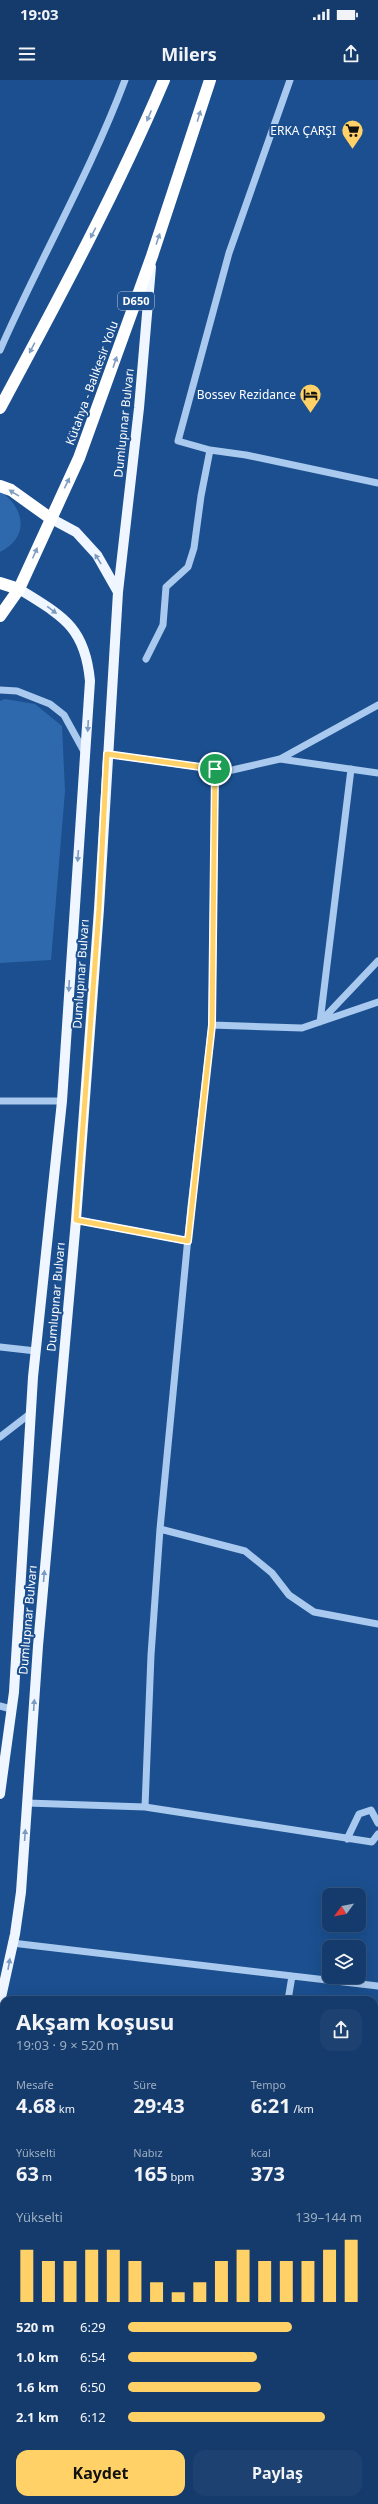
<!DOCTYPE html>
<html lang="tr">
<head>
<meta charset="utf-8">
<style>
  body { margin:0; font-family:"Noto Sans",sans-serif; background:#1d4271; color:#f1f3f6; height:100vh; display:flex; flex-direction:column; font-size:15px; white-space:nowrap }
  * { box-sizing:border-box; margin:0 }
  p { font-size:13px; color:#9dadc1 }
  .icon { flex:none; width:22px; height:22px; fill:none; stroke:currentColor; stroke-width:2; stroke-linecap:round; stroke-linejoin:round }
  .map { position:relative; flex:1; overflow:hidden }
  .panel { position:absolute; left:0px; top:1916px; width:378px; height:508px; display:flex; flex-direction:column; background:#143b6b; border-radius:12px 12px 0 0; box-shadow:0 4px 16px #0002,0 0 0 1px #33557e }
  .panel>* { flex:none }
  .needle { width:26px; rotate:238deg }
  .tools { position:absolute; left:322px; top:1808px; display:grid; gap:8px }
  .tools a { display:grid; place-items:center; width:44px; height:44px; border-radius:8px; background:#143b6b; box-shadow:0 4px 16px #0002,0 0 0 1px #33557e; font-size:20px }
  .pin { position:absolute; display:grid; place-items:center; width:34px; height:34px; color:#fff; margin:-17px; border:2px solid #fff; border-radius:50%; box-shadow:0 1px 4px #0007 }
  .round { display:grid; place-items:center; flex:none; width:42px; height:42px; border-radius:12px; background:#1d4271 }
  .headline { display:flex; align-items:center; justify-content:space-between; height:68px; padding:0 16px }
  h1 { font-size:22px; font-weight:700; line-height:30px }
  .figures { display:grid; grid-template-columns:repeat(3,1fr); gap:6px; height:68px; padding:4px 16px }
  .figures div { display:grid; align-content:center }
  .figures b { font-size:20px; font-weight:700 }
  .figures small { font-size:11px; font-weight:400 }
  .figures p { font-size:11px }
  .chart { height:112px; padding:8px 16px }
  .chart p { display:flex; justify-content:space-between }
  .chart svg { width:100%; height:72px; margin-top:4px; stroke:#ffd166; stroke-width:6 }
  .button { display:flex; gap:8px; margin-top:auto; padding:8px 16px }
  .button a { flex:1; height:46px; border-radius:12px; background:#ffd166; color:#111; font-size:16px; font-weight:700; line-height:46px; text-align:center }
  .button a+a { background:#1d4271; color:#f1f3f6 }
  ul { padding:0 16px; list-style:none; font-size:13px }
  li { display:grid; grid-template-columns:64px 48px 1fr; align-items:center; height:30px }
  li i { height:10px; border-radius:5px; background:#ffd166 }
  .status { display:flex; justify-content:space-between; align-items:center; height:28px; padding:0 20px; background:#143b6b; direction:ltr }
  .status svg { height:11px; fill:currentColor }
  header { display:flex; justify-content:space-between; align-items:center; height:52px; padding:0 16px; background:#143b6b; font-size:18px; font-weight:700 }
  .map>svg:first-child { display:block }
  .green { fill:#2e69ad }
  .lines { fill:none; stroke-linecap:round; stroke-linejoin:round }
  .minor { stroke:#a9c9ee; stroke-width:7 }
  .major { stroke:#f0f6ff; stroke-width:10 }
  .highway { stroke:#fff; stroke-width:12 }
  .oneway { fill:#829ec1 }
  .oneway2 { fill:#7b9ac1 }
  .route-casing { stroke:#fff; stroke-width:8 }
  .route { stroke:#ffd166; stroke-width:5 }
  .labels { text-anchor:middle; stroke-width:4; stroke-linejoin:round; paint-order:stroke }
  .shield { fill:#1b4f8f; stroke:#bbcadd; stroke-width:1 }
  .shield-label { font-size:11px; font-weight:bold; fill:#fff }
  .poi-label { font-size:12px; fill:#fff; stroke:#1b4f8f; text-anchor:end }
  .street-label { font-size:12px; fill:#fff; stroke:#1b4f8f }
</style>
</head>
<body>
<div class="status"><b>19:03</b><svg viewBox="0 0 49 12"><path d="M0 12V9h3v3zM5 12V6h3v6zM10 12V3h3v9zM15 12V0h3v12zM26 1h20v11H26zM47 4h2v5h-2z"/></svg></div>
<header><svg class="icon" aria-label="menu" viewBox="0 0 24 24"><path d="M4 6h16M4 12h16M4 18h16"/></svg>Milers<svg class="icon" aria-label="share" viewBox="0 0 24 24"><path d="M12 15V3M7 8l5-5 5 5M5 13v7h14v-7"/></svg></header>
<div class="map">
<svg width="378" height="2424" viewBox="0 0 378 2424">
  <rect width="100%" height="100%" fill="#1b4f8f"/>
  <!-- green -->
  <path class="green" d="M 0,411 C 25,428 30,457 0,472 Z
    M 5,619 L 35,624 L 62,646 L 65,711 L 51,880 L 0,883 L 0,621 Z"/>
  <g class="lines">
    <!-- minor -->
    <path class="minor" d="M 0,270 C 40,179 90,93 125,0
      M 210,370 L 178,361 L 229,173 L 290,0
      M 146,579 L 163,545 L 166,507 L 188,487 L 194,468 L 201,416 L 210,370 L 246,375 L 378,403
      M 0,610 L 17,611 L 50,624 L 64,635 L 86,675
      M 107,674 L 228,691 L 280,679 L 378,625
      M 280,679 L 378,693
      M 351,689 L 320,942 L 378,881
      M 212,945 L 302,948 L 378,922
      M 0,1021 L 62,1021
      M 76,1140 L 188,1161
      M 0,1267 L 36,1271
      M 0,1357 L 31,1333
      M 160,1449 L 245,1471 L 272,1493 L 289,1515 L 314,1532 L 378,1544
      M 0,1626 L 11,1629
      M 27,1723 L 145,1727 L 372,1762 L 378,1754
      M 145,1727 L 151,1575 L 160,1449 L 191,1126 L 212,945 L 215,689
      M 347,1759 L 359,1734 L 371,1730 L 378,1743
      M 12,1863 L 378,1906
      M 288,1920 L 292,1896
      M 374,2072 L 378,2072
      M 0,2123 L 4,2114
      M 0,2203 L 4,2203
      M 374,2365 L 378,2365
      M 0,2399 L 4,2399"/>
    <!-- major -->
    <path class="major" d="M 50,438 L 76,452 L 97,475 L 118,512
      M 0,1714 L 14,1612 L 33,1297 L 62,1021 L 90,601 C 85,546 62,536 19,509
      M 0,1922 L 15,1854 L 21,1812 L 38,1566 L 76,1140 L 99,829 L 118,512 L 139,328 L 151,187"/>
    <!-- highway -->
    <path class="highway" d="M 0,328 C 58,220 116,113 164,0
      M 0,406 L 11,410 L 50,438
      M 0,503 L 19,509
      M 0,536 L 19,509 L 79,378 L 152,176 L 210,0"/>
  </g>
  <!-- one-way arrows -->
  <defs><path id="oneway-solid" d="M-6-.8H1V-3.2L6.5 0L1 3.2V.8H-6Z"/></defs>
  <g class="oneway">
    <use href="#oneway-solid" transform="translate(149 36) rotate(113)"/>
    <use href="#oneway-solid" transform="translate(199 36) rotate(-73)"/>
    <use href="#oneway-solid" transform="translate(93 153) rotate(117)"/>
    <use href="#oneway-solid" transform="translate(158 159) rotate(-71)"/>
    <use href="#oneway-solid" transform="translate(32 268) rotate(118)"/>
    <use href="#oneway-solid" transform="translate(115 282) rotate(-71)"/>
    <use href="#oneway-solid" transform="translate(67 403) rotate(-64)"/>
    <use href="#oneway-solid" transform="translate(14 413) rotate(-148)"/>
    <use href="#oneway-solid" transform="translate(35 473) rotate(-66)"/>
  </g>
  <g class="oneway2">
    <use href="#oneway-solid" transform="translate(98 479) rotate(-122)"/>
    <use href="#oneway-solid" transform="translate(52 530) rotate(37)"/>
    <use href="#oneway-solid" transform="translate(88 646) rotate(93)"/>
    <use href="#oneway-solid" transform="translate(78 776) rotate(94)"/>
    <use href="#oneway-solid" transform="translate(69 906) rotate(93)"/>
    <use href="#oneway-solid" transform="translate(44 1496) rotate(-85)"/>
    <use href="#oneway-solid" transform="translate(34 1625) rotate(-86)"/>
    <use href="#oneway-solid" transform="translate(25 1755) rotate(-86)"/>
    <use href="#oneway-solid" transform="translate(9 1884) rotate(-80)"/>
  </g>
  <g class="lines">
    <defs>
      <path id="route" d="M 107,674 L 215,689 L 212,945 L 188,1161 L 76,1140 L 99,829 Z"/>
    </defs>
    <!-- route casing -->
    <use href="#route" class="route-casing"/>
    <!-- route -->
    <use href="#route" class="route"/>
  </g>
  <!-- icons -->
  <defs>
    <symbol id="supermarket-pin" viewBox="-11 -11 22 30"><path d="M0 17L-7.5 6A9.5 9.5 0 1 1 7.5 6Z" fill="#ffd166" stroke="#1b4f8f"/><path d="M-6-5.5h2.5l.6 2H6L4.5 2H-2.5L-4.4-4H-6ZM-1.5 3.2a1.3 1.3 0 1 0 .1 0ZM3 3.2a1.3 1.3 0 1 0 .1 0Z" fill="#111"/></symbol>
    <symbol id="hotel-pin" viewBox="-11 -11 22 30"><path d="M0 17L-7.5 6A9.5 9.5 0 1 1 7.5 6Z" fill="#ffd166" stroke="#1b4f8f"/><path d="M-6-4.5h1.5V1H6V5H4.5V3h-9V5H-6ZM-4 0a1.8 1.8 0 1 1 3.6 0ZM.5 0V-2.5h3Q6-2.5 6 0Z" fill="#111"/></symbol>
  </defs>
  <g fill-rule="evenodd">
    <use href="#supermarket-pin" x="340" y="38" width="25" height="34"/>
    <use href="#hotel-pin" x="298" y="302" width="25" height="34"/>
  </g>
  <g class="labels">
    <!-- shield labels -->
    <rect class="shield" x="118" y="212" width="36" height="18" rx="3"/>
    <g class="shield-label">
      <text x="136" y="225">D650</text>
    </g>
    <!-- poi labels -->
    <g class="poi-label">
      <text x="336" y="55">ERKA ÇARŞI</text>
      <text x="296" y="319">Bossev Rezidance</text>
    </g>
    <!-- street labels -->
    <g class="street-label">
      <text transform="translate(92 303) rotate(-70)" y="4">Kütahya - Balıkesir Yolu</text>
      <text transform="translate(124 343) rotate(-84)" y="4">Dumlupınar Bulvarı</text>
      <text transform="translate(81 894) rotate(-86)" y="4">Dumlupınar Bulvarı</text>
      <text transform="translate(56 1217) rotate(-85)" y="4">Dumlupınar Bulvarı</text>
      <text transform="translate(28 1540) rotate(-85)" y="4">Dumlupınar Bulvarı</text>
    </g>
  </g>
</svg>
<div class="tools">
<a><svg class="needle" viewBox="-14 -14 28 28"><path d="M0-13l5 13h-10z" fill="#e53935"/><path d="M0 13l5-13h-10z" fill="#9dadc1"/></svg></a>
<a><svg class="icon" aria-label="layers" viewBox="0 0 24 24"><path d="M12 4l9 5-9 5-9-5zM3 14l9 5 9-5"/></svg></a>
</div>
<div class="pin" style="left:215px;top:689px;background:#1e9e55"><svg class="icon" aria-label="arrive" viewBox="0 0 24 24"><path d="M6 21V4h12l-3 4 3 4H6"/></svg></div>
<section class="panel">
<div class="headline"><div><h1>Akşam koşusu</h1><p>19:03 · 9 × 520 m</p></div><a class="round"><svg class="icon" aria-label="share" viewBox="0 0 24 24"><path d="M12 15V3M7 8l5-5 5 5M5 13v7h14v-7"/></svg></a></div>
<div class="figures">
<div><p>Mesafe</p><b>4.68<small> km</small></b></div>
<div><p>Süre</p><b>29:43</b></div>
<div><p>Tempo</p><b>6:21<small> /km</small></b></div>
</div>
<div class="figures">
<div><p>Yükselti</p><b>63<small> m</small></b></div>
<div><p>Nabız</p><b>165<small> bpm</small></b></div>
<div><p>kcal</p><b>373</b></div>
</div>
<div class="chart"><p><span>Yükselti</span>139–144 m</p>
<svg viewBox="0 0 160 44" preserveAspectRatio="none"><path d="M5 44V12M15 44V19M25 44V19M35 44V12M45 44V12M55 44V19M65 44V32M75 44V38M85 44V32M95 44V19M105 44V12M115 44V19M125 44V19M135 44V19M145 44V12M155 44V6"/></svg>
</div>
<ul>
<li><b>520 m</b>6:29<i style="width:70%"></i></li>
<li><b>1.0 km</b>6:54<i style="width:55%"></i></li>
<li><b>1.6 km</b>6:50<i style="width:57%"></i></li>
<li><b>2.1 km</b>6:12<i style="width:84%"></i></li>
</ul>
<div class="button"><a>Kaydet</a><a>Paylaş</a></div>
</section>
</div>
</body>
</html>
